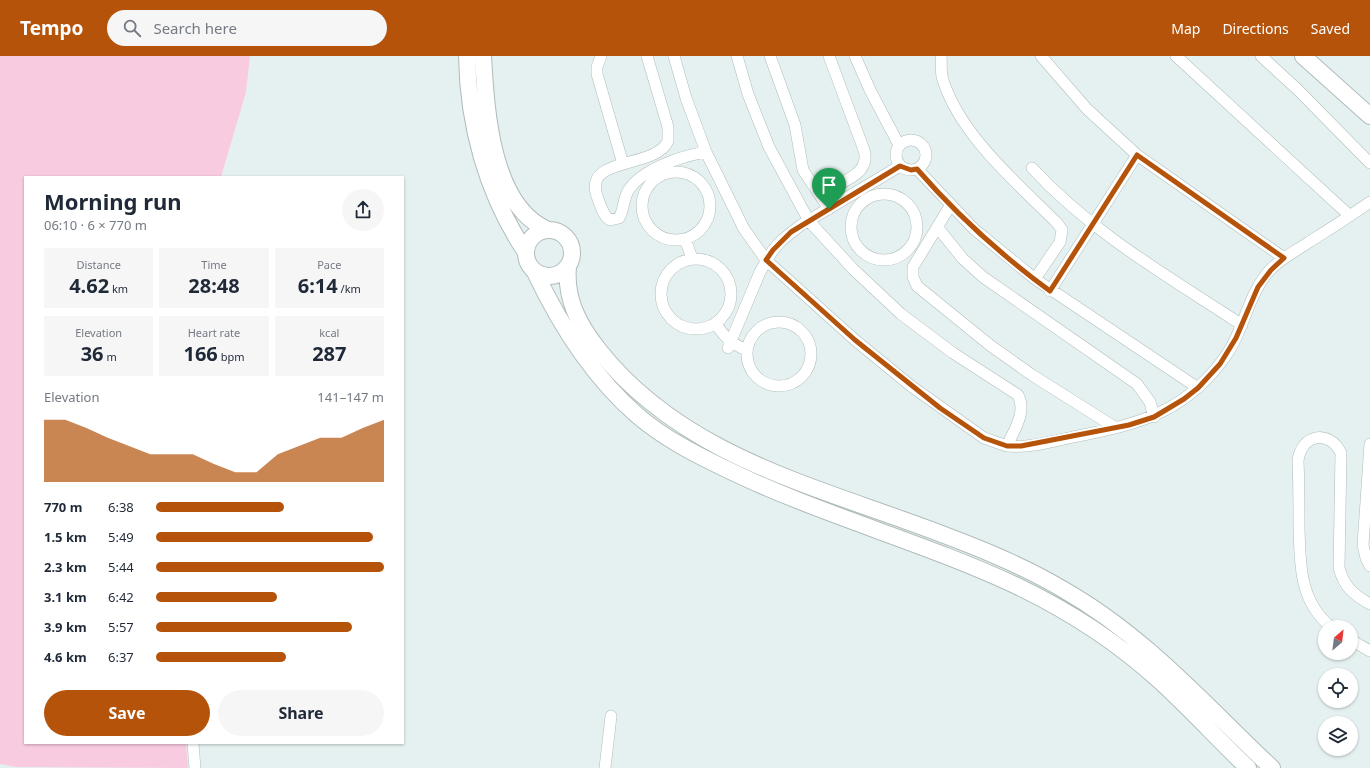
<!DOCTYPE html>
<html lang="en">
<head>
<meta charset="utf-8">
<style>
  body { margin:0; font-family:"Noto Sans",sans-serif; background:#f6f6f7; color:#1f2937; height:100vh; display:flex; flex-direction:column; font-size:15px; white-space:nowrap }
  * { box-sizing:border-box; margin:0 }
  p { font-size:13px; color:#747a83 }
  .icon { flex:none; width:22px; height:22px; fill:none; stroke:currentColor; stroke-width:2; stroke-linecap:round; stroke-linejoin:round }
  .map { position:relative; flex:1; overflow:hidden }
  .drawer { position:absolute; left:24px; top:120px; width:380px; height:568px; display:flex; flex-direction:column; background:#fff; border-radius:0px; box-shadow:0 1px 3px #0004 }
  .drawer>* { flex:none }
  .needle { width:26px; rotate:28deg }
  .tools { position:absolute; left:1318px; top:564px; display:grid; gap:8px }
  .tools a { display:grid; place-items:center; width:40px; height:40px; border-radius:50%; background:#fff; box-shadow:0 1px 3px #0004; font-size:20px }
  .pin { position:absolute; display:grid; place-items:center; width:34px; height:34px; color:#fff; margin:-41px -17px; border-radius:50% 50% 50% 0; rotate:-45deg; box-shadow:0 0 4px #0007 }
  .pin .icon { rotate:45deg }
  .round { display:grid; place-items:center; flex:none; width:42px; height:42px; border-radius:21px; background:#f6f6f7 }
  .headline { display:flex; align-items:center; justify-content:space-between; height:68px; padding:0 20px }
  h1 { font-size:22px; font-weight:700; line-height:30px }
  .figures { display:grid; grid-template-columns:repeat(3,1fr); gap:6px; height:68px; padding:4px 20px }
  .figures div { display:grid; align-content:center; border-radius:0px; background:#f6f6f7; text-align:center }
  .figures b { font-size:20px; font-weight:700 }
  .figures small { font-size:11px; font-weight:400 }
  .figures p { font-size:11px }
  .chart { height:112px; padding:8px 20px }
  .chart p { display:flex; justify-content:space-between }
  .chart svg { width:100%; height:72px; margin-top:4px; fill:#b45309; opacity:.7 }
  .primary-button { display:flex; gap:8px; margin-top:auto; padding:8px 20px }
  .primary-button a { flex:1; height:46px; border-radius:24px; background:#b45309; color:#fff; font-size:16px; font-weight:700; line-height:46px; text-align:center }
  .primary-button a+a { background:#f6f6f7; color:#1f2937 }
  ul { padding:0 20px; list-style:none; font-size:13px }
  li { display:grid; grid-template-columns:64px 48px 1fr; align-items:center; height:30px }
  li i { height:10px; border-radius:5px; background:#b45309 }
  header { display:flex; align-items:center; gap:24px; box-sizing:border-box; height:56px; padding:0 20px; background:#b45309; color:#fff }
  header strong { font-size:19px }
  nav { display:flex; gap:22px; margin-inline-start:auto; font-size:14px }
  .search { width:280px; height:36px; background:#f6f6f7; display:flex; align-items:center; gap:10px; box-sizing:border-box; padding:0 14px; border-radius:22px; color:#747a83; font-size:15px }
  .map>svg:first-child { display:block }
  .pitch { fill:#f9cbe0 }
  .lines { fill:none; stroke-linecap:round; stroke-linejoin:round }
  .minor-casing { stroke:#b0bcbb; stroke-width:12 }
  .secondary-casing { stroke:#b0bcbb; stroke-width:18 }
  .minor { stroke:#fff; stroke-width:11 }
  .secondary { stroke:#fff; stroke-width:16 }
  .route-casing { stroke:#fff; stroke-width:8 }
  .route { stroke:#b45309; stroke-width:5 }
</style>
</head>
<body>
<header>
<strong>Tempo</strong>
<div class="search"><svg class="icon" aria-label="search" viewBox="0 0 24 24"><circle cx="10" cy="10" r="6"/><path d="M15 15l6 6"/></svg>Search here</div>
<nav><a>Map</a><a>Directions</a><a>Saved</a></nav>
</header>
<div class="map">
<svg width="1370" height="712" viewBox="0 0 1370 712">
  <rect width="100%" height="100%" fill="#e5f1f0"/>
  <!-- pitch -->
  <path class="pitch" d="M 0,0 L 250,0 L 246,36 L 221,121 L 25,121 L 25,687 L 186,687 L 188,712 L 16,711 L 0,708 Z"/>
  <g class="lines">
    <defs>
      <path id="minor" d="M 601,0 L 597,11 L 597,18 L 623,108
        M 647,0 L 668,71 L 668,85 C 655,114 580,99 598,143 C 601,150 603,160 610,164 L 619,162 C 624,154 623,144 628,135 C 641,113 682,100 706,96
        M 674,0 L 686,42 L 706,96 L 744,173 L 766,204 L 855,284 L 911,330 L 984,382 L 1007,390 C 1014,374 1027,356 1018,339 L 953,297 L 901,258 L 853,213 L 809,165 L 769,91 L 748,38 L 737,0
        M 770,0 L 795,69 L 803,114 L 829,153
        M 855,0 L 870,34 L 899,89
        M 941,0 C 942,8 940,16 943,24 C 960,79 1018,128 1057,167 L 1062,174 L 1060,186 L 1035,223
        M 1041,0 L 1087,53 L 1137,99 L 1284,202
        M 1176,0 L 1350,160
        M 1261,0 L 1297,33 L 1370,107
        M896 99a15 15 0 1 1 30 0a15 15 0 1 1-30 0Z
        M 1032,112 C 1092,177 1169,221 1242,269
        M 917,113 L 974,173 L 1035,223 L 1198,332
        M642 150a34 34 0 1 1 68 0a34 34 0 1 1-68 0Z
        M 818,137 C 836,128 872,120 864,94 L 829,0
        M851 171a33 33 0 1 1 66 0a33 33 0 1 1-66 0Z
        M 950,150 L 913,211 L 913,221 L 917,230 L 991,290 L 1032,319 L 1116,372
        M 938,172 L 963,203 L 983,221 L 1137,328 L 1150,346 L 1154,361
        M 685,183 L 692,202
        M661 238a35 35 0 1 1 70 0a35 35 0 1 1-70 0Z
        M 1050,235 L 1137,99
        M747 298a32 32 0 1 1 64 0a32 32 0 1 1-64 0Z
        M 716,267 C 723,281 733,289 747,294
        M 728,292 L 760,216 L 773,194 L 782,184 L 801,169 L 900,110
        M 1370,388 L 1363,489 L 1366,502 L 1370,510
        M 1007,390 C 1029,392 1051,386 1073,381 C 1140,368 1189,356 1229,295 C 1245,269 1249,237 1270,214 C 1281,202 1296,195 1309,186 C 1330,173 1350,160 1370,146
        M 1331,571 C 1299,545 1300,507 1299,470 C 1299,448 1299,427 1298,405 C 1301,378 1329,373 1341,397 L 1339,512 C 1344,531 1354,539 1370,548
        M 1351,584 L 1370,595
        M 193,687 L 195,712
        M 605,712 L 611,660"/>
      <path id="secondary" d="M 467,0 C 468,69 487,138 525,195
        M 483,0 C 486,53 491,150 548,174
        M 1303,0 L 1370,60
        M526 197a23 23 0 1 1 46 0a23 23 0 1 1-46 0Z
        M 568,211 C 565,243 579,269 598,293 C 676,393 799,426 912,467 C 964,486 1017,506 1064,534 C 1145,580 1205,649 1272,712
        M 535,216 C 560,269 594,322 638,360 C 664,382 693,397 722,411 C 817,458 921,485 1017,530 C 1069,555 1120,588 1162,627 C 1191,654 1219,684 1248,712"/>
    </defs>
    <!-- minor casing -->
    <use href="#minor" class="minor-casing"/>
    <!-- secondary casing -->
    <use href="#secondary" class="secondary-casing"/>
    <!-- minor -->
    <use href="#minor" class="minor"/>
    <!-- secondary -->
    <use href="#secondary" class="secondary"/>
  </g>
  <g class="lines">
    <defs>
      <path id="route" d="M 1137,99 L 1284,202 L 1271,214 L 1258,231 L 1236,282 L 1220,308 L 1198,332 L 1184,343 L 1154,361 L 1129,369 L 1021,390 L 1007,390 L 984,382 L 940,352 L 855,284 L 766,204 L 773,194 L 791,176 L 900,110 L 911,114 L 917,113 C 957,159 1001,199 1050,235 Z"/>
    </defs>
    <!-- route casing -->
    <use href="#route" class="route-casing"/>
    <!-- route -->
    <use href="#route" class="route"/>
  </g>
</svg>
<div class="tools">
<a><svg class="needle" viewBox="-14 -14 28 28"><path d="M0-13l5 13h-10z" fill="#e53935"/><path d="M0 13l5-13h-10z" fill="#747a83"/></svg></a>
<a><svg class="icon" aria-label="locate" viewBox="0 0 24 24"><circle cx="12" cy="12" r="6"/><path d="M12 2v4M12 18v4M2 12h4M18 12h4"/></svg></a>
<a><svg class="icon" aria-label="layers" viewBox="0 0 24 24"><path d="M12 4l9 5-9 5-9-5zM3 14l9 5 9-5"/></svg></a>
</div>
<div class="pin" style="left:829px;top:153px;background:#1e9e55"><svg class="icon" aria-label="arrive" viewBox="0 0 24 24"><path d="M6 21V4h12l-3 4 3 4H6"/></svg></div>
<section class="drawer">
<div class="headline"><div><h1>Morning run</h1><p>06:10 · 6 × 770 m</p></div><a class="round"><svg class="icon" aria-label="share" viewBox="0 0 24 24"><path d="M12 15V3M7 8l5-5 5 5M5 13v7h14v-7"/></svg></a></div>
<div class="figures">
<div><p>Distance</p><b>4.62<small> km</small></b></div>
<div><p>Time</p><b>28:48</b></div>
<div><p>Pace</p><b>6:14<small> /km</small></b></div>
</div>
<div class="figures">
<div><p>Elevation</p><b>36<small> m</small></b></div>
<div><p>Heart rate</p><b>166<small> bpm</small></b></div>
<div><p>kcal</p><b>287</b></div>
</div>
<div class="chart"><p><span>Elevation</span>141–147 m</p>
<svg viewBox="0 0 160 44" preserveAspectRatio="none"><path d="M0 44V6L10 6L20 11L30 17L40 22L50 27L60 27L70 27L80 33L90 38L100 38L110 27L120 22L130 17L140 17L150 11L160 6V44z"/></svg>
</div>
<ul>
<li><b>770 m</b>6:38<i style="width:56%"></i></li>
<li><b>1.5 km</b>5:49<i style="width:95%"></i></li>
<li><b>2.3 km</b>5:44<i style="width:100%"></i></li>
<li><b>3.1 km</b>6:42<i style="width:53%"></i></li>
<li><b>3.9 km</b>5:57<i style="width:86%"></i></li>
<li><b>4.6 km</b>6:37<i style="width:57%"></i></li>
</ul>
<div class="primary-button"><a>Save</a><a>Share</a></div>
</section>
</div>
</body>
</html>
